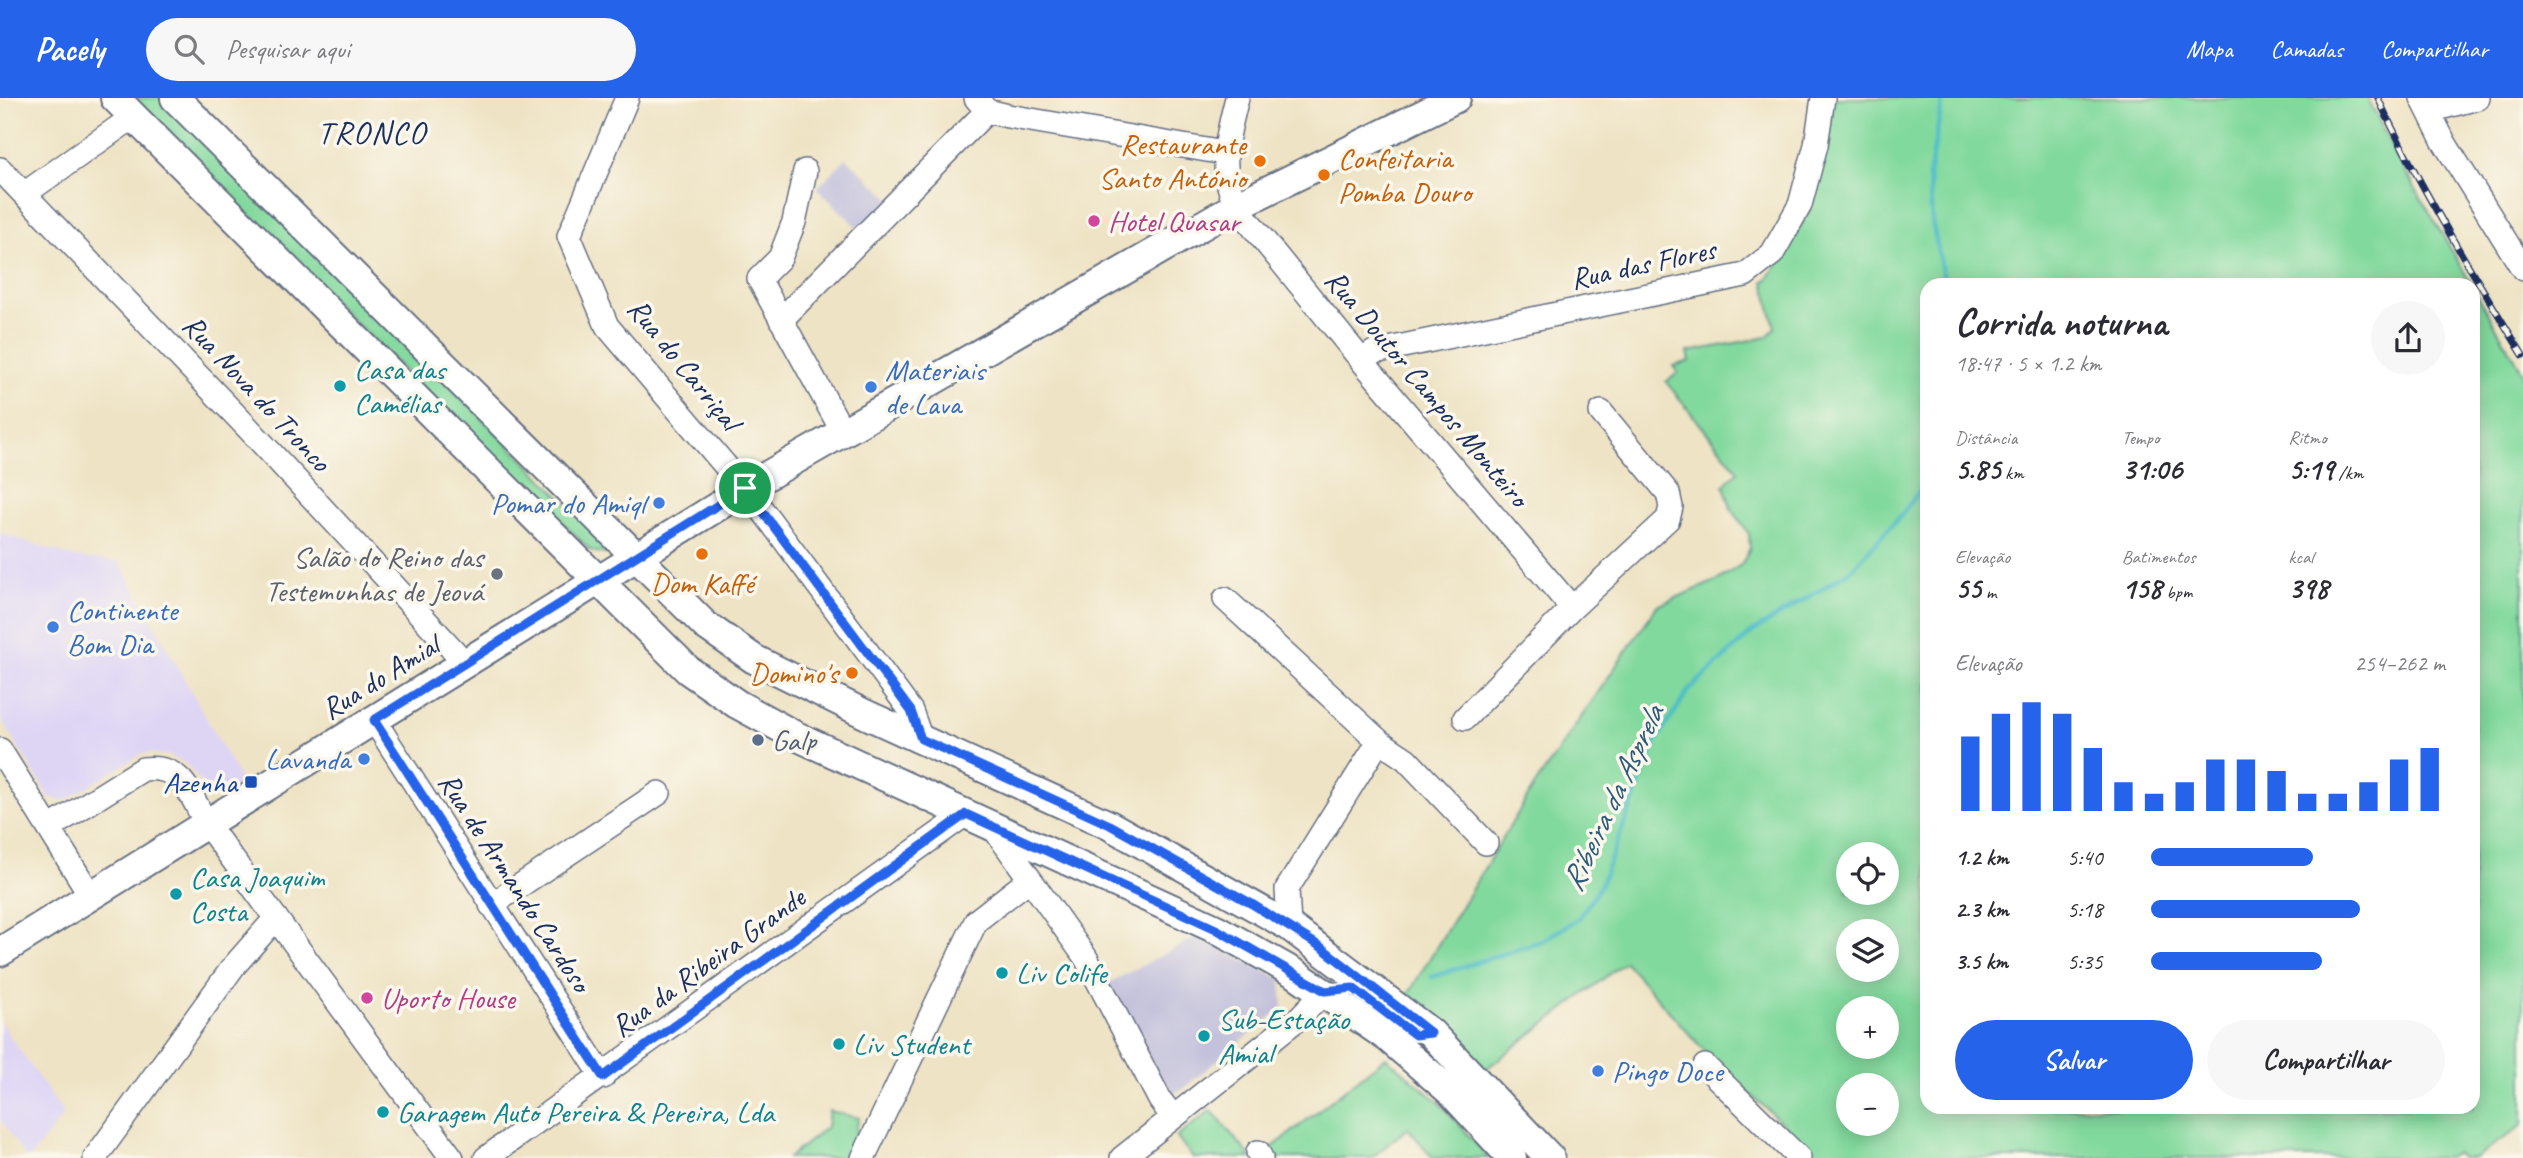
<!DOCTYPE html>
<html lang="pt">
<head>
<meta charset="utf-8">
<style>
  body { margin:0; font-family:Caveat,sans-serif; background:#f7f7f7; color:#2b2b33; height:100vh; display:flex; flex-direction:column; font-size:26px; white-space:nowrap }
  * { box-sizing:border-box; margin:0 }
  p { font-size:23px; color:#7c7c81 }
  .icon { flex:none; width:38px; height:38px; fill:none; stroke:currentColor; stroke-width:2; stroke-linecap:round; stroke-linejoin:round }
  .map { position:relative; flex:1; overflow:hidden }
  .drawer { position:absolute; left:1920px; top:180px; width:560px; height:836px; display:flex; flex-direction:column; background:#fff; border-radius:21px; box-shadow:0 4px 18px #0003 }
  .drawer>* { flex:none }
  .fabs { position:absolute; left:1836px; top:744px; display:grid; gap:14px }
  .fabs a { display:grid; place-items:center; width:63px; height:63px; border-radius:50%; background:#fff; box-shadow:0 4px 18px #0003; font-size:35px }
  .pin { position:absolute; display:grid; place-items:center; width:60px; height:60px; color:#fff; margin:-30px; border:4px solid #fff; border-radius:50%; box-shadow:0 2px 7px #0007 }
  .round { display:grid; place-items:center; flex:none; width:74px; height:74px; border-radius:37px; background:#f7f7f7 }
  .overview { display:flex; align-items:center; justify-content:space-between; height:119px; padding:0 35px }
  h1 { font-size:38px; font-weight:800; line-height:52px }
  .figures { display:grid; grid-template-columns:repeat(3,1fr); gap:10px; height:119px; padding:7px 35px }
  .figures div { display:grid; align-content:center }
  .figures b { font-size:30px; font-weight:800 }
  .figures small { font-size:19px; font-weight:400 }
  .figures p { font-size:19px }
  .chart { height:196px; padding:14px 35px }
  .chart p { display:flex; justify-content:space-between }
  .chart svg { width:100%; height:126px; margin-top:7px; stroke:#2563eb; stroke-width:6 }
  .primary-button { display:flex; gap:14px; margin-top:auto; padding:14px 35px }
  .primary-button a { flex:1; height:80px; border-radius:42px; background:#2563eb; color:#fff; font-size:28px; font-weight:800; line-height:80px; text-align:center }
  .primary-button a+a { background:#f7f7f7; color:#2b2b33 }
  ul { padding:0 35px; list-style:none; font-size:23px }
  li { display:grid; grid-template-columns:112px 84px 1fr; align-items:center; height:52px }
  li i { height:18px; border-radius:9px; background:#2563eb }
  header { display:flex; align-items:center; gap:42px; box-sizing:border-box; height:98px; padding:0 35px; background:#2563eb; color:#fff }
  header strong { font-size:33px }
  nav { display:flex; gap:38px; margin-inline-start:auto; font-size:24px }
  .search { width:490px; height:63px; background:#f7f7f7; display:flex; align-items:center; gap:18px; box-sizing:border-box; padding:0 24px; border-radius:38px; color:#7c7c81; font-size:26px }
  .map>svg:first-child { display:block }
  .built { fill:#ded5f5 }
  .industrial { fill:#c3c1db }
  .green { fill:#82d99d; stroke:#4e847e; stroke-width:2; fill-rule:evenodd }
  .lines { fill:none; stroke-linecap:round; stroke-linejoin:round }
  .stream { stroke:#4fbdc6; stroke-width:4.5 }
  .minor-casing { stroke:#656e82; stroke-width:26 }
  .major-casing { stroke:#656e82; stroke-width:32 }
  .minor { stroke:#fff; stroke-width:23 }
  .major { stroke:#fff; stroke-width:28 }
  .rail-casing { stroke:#1b2f5e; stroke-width:7 }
  .rail { stroke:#fbf7ec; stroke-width:4.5; stroke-dasharray:13; stroke-linecap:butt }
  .route-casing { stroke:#fff; stroke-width:14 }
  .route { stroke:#2563eb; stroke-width:9 }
  .food-dot { fill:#e8710a; stroke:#fbf7ec; stroke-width:2.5 }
  .hotel-dot { fill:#d1479c; stroke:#fbf7ec; stroke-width:2.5 }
  .culture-dot { fill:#0f9aa8; stroke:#fbf7ec; stroke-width:2.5 }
  .shop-dot { fill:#3f7fe0; stroke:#fbf7ec; stroke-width:2.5 }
  .worship-dot { fill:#6b7280; stroke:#fbf7ec; stroke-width:2.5 }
  .service-dot { fill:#5c6f8a; stroke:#fbf7ec; stroke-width:2.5 }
  .transit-dot { fill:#1a4fb4; stroke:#fbf7ec; stroke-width:2.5 }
  .labels { text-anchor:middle; stroke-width:7; stroke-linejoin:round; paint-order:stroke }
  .food-label { font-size:30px; fill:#c56008; stroke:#fbf7ec; text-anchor:end }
  .hotel-label { font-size:30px; fill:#b23c85; stroke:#fbf7ec; text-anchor:start }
  .street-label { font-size:30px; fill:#1b2f5e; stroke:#fbf7ec }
  .culture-label { font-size:30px; fill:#0d838f; stroke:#fbf7ec; text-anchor:start }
  .shop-label { font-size:30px; fill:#366cbe; stroke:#fbf7ec; text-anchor:start }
  .worship-label { font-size:30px; fill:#5b616d; stroke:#fbf7ec; text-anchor:end }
  .service-label { font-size:30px; fill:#4e5e75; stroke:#fbf7ec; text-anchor:start }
  .transit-label { font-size:30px; fill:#164399; stroke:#fbf7ec; text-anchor:end }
  .neighbourhood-label { font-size:32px; letter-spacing:2px; fill:#1b2f5e; stroke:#fbf7ec }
  .water-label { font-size:32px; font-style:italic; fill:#2b5a7d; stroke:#fbf7ec }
</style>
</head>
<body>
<header>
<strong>Pacely</strong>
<div class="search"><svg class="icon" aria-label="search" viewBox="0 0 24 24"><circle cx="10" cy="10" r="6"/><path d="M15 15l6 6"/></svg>Pesquisar aqui</div>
<nav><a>Mapa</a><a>Camadas</a><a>Compartilhar</a></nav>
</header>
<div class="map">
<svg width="2523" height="1060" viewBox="0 0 2523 1060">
  <rect width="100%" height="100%" fill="#fbf7ec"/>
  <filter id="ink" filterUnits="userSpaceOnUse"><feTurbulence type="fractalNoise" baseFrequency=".0143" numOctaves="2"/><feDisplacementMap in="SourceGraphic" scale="14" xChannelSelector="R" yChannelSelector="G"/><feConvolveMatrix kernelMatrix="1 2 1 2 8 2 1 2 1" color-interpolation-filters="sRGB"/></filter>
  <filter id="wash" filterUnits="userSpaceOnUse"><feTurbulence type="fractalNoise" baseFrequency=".00686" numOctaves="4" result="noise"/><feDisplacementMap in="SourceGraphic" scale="28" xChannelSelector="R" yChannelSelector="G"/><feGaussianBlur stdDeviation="1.57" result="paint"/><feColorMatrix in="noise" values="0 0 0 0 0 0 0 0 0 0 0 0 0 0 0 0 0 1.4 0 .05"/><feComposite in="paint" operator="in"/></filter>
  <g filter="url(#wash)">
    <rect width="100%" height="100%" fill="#eee3c4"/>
    <!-- built -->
    <path class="built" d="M 0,435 L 73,459 L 119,464 L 243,686 L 223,697 L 211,695 L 185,665 L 168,657 L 150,655 L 141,656 L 65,703 L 49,699 L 0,619 Z
      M 0,924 L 64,1016 L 30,1060 L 26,1060 L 0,1021 Z"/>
    <!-- industrial -->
    <path class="industrial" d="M 846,60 L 891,101 L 860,132 L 817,90 Z
      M 1197,839 L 1281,881 L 1283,909 L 1180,993 L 1171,995 L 1167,993 L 1107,886 Z"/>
    <!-- green -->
    <path class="green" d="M 130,0 L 165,0 L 606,445 L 606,456 L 591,453 L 544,406 L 517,385 Z
      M 1825,0 L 2368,0 L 2394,54 L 2472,187 L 1927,187 L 1927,1010 L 2473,1010 L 2473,189 L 2523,275 L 2523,1027 L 2475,1060 L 2460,1060 L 2456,1055 L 2448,1060 L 1820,1060 L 1709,958 L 1625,864 L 1486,971 L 1405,901 L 1535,687 L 1657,508 L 1718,482 L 1742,466 L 1750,450 L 1749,436 L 1731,410 L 1724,387 L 1738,373 L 1666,284 L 1678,275 L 1673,268 L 1690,263 L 1688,254 L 1767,239 L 1775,230 L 1764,183 L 1768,181 L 1810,111 ZM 1848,756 L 1886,756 L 1886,794 L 1848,794 ZM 1848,833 L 1886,833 L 1886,872 L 1848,872 ZM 1848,910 L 1886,910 L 1886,948 L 1848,948 ZM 1848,987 L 1886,987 L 1886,1026 L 1848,1026 Z
      M 1386,959 L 1439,1004 L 1489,1060 L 1433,1060 L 1408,1030 L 1371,1060 L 1269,1060 L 1268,1053 Z
      M 1211,1012 L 1252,1060 L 1193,1060 L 1177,1039 Z
      M 829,1013 L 859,1020 L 851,1054 L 844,1060 L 788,1060 L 827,1029 Z"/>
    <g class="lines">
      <!-- stream -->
      <path class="stream" d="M 1943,0 L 1929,78 L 1932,123 L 1945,187
        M 1432,879 L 1542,843 L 1579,820 L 1600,788 L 1657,641 L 1689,592 L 1751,535 L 1850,473 L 1903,415 L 1927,382"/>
    </g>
  </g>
  <g filter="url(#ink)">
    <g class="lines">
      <defs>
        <path id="minor" d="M 627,0 L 569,138 L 607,228 L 757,405 L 911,613 L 921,641
          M 976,0 L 987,13 L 1008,18 L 1224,55
          M 1237,0 C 1227,40 1218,68 1236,108 L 1362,263 L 1572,510
          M 2422,0 L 2444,44 L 2523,171
          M 2429,13 L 2478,0
          M 0,71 L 248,330 L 465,565
          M 805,73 L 794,124 L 780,160 L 759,181 L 843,334
          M 24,96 L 133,19
          M 781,222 L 987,13
          M 1362,263 L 1374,254 L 1745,177 L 1772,156 L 1800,107 L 1816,47 L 1823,0
          M 1225,501 L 1379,643
          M 1465,620 L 1572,510 L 1668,421 L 1671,409 L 1668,395 L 1601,314
          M 374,622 L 603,979
          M 0,652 L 91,798
          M 993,729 L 1086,860 L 1160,1002 L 1173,1019
          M 49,730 L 143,671 C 183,666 189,695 206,725 L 452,1060
          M 491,807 L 659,695
          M 1289,828 L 1287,791 L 1379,643 L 1406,661 L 1486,745
          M 1705,968 L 1799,1060
          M 1258,1054 L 1261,1060
          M 95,1060 L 233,869 L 276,820
          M 486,1060 L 966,716
          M 863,1060 L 976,823 L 1030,781
          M 1122,1060 L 1300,919 L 1325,893"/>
        <path id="major" d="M 115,0 L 688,572 L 737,606 L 794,637 L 1216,831 L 1296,876 L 1387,939 L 1452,995 L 1512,1060
          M 175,0 L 705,527 L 754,561 L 865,616 L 1109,727 L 1289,828 L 1431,935 L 1550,1060
          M 0,854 L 765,379 L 1236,108 L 1456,0"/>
      </defs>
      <!-- minor casing -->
      <use href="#minor" class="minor-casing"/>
      <!-- major casing -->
      <use href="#major" class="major-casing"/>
      <!-- minor -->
      <use href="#minor" class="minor"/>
      <!-- major -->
      <use href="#major" class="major"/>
      <defs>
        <path id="rail" d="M 2378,0 C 2420,90 2471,173 2523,257"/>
      </defs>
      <!-- rail casing -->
      <use href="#rail" class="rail-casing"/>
      <!-- rail -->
      <use href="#rail" class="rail"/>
    </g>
  </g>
  <g class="lines" filter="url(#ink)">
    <defs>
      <path id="route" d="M 745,390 L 911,613 L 921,641 L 1110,727 L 1252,806 L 1321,849 L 1431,935 L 1415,937 L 1353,890 L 1325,893 L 1216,831 L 966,716 L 603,979 L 374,622 Z"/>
    </defs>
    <!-- route casing -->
    <use href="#route" class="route-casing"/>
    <!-- route -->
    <use href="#route" class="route"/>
  </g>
  <!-- markers -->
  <g class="food-dot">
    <circle cx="1260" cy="63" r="7"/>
    <circle cx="1324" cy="77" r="7"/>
    <circle cx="702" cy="456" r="7"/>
    <circle cx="852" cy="575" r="7"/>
  </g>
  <g class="hotel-dot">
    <circle cx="1094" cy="123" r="7"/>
    <circle cx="367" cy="900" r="7"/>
  </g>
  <g class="culture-dot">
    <circle cx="340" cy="288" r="7"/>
    <circle cx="176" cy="796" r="7"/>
    <circle cx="1002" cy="875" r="7"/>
    <circle cx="1204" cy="938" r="7"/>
    <circle cx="839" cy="946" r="7"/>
    <circle cx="383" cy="1014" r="7"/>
  </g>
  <g class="shop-dot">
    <circle cx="871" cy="289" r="7"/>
    <circle cx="659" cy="405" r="7"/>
    <circle cx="53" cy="529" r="7"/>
    <circle cx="364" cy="661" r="7"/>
    <circle cx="1598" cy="973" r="7"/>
  </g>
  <circle class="worship-dot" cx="497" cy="476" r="7"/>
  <circle class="service-dot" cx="758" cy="642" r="7"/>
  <rect class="transit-dot" x="244" y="677" width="14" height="14" rx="3.5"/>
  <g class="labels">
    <!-- food labels -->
    <g class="food-label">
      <text x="1246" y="56">Restaurante<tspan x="1246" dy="34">Santo António</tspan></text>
      <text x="1338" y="70" text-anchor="start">Confeitaria<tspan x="1338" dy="34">Pomba Douro</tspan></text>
      <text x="702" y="495" text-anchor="middle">Dom Kaffé</text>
      <text x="838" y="585">Domino's</text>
    </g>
    <!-- hotel labels -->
    <g class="hotel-label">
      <text x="1108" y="133">Hotel Quasar</text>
      <text x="381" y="910">Uporto House</text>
    </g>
    <!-- street labels -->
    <g class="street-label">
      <text transform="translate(1643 166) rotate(-12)" y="10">Rua das Flores</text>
      <text transform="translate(684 266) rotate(51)" y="10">Rua do Carriçal</text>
      <text transform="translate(1427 290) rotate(50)" y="10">Rua Doutor Campos Monteiro</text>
      <text transform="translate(257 295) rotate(47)" y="10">Rua Nova do Tronco</text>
      <text transform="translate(380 579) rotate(-32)" y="10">Rua do Amial</text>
      <text transform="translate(515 784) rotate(57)" y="10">Rua de Armando Cardoso</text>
      <text transform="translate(708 864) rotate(-36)" y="10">Rua da Ribeira Grande</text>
    </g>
    <!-- culture labels -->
    <g class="culture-label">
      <text x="354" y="281">Casa das<tspan x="354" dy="34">Camélias</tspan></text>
      <text x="190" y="789">Casa Joaquim<tspan x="190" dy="34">Costa</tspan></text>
      <text x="1016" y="885">Liv Colife</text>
      <text x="1218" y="931">Sub-Estação<tspan x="1218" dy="34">Amial</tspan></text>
      <text x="853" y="956">Liv Student</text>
      <text x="397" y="1024">Garagem Auto Pereira &amp; Pereira, Lda</text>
    </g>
    <!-- shop labels -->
    <g class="shop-label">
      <text x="885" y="282">Materiais<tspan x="885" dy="34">de Lava</tspan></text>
      <text x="645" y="415" text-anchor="end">Pomar do Amiql</text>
      <text x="67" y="522">Continente<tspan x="67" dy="34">Bom Dia</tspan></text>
      <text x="350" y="671" text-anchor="end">Lavanda</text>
      <text x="1612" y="983">Pingo Doce</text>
    </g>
    <!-- worship labels -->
    <g class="worship-label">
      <text x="483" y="469">Salão do Reino das<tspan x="483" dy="34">Testemunhas de Jeová</tspan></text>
    </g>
    <!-- service labels -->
    <g class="service-label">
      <text x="772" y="652">Galp</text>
    </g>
    <!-- transit labels -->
    <g class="transit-label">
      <text x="237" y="694">Azenha</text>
    </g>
    <!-- neighbourhood labels -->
    <g class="neighbourhood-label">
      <text x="372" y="45">TRONCO</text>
    </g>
    <!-- water labels -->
    <g class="water-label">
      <text transform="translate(1612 700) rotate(-65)" y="11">Ribeira da Asprela</text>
    </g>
  </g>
</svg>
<div class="fabs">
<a><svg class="icon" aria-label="locate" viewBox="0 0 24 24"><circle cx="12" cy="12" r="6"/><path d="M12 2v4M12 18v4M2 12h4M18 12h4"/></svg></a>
<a><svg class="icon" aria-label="layers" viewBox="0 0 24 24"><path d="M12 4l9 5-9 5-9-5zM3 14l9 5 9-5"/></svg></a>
<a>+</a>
<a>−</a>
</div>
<div class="pin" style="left:745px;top:390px;background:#1e9e55"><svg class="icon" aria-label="arrive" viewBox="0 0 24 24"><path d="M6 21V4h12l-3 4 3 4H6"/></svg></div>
<section class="drawer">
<div class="overview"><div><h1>Corrida noturna</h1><p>18:47 · 5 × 1.2 km</p></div><a class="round"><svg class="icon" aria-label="share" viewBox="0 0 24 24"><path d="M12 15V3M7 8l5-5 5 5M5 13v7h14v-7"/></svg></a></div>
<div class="figures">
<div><p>Distância</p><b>5.85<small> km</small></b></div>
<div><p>Tempo</p><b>31:06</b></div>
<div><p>Ritmo</p><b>5:19<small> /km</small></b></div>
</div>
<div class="figures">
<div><p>Elevação</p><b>55<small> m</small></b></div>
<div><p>Batimentos</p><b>158<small> bpm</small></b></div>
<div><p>kcal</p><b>398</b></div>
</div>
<div class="chart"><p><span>Elevação</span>254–262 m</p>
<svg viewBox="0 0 160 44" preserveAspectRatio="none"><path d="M5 44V18M15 44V10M25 44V6M35 44V10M45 44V22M55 44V34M65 44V38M75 44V34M85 44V26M95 44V26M105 44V30M115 44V38M125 44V38M135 44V34M145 44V26M155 44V22"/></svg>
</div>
<ul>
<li><b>1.2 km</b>5:40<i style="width:55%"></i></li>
<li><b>2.3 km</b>5:18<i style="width:71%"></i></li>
<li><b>3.5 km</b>5:35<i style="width:58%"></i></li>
</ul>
<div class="primary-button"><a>Salvar</a><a>Compartilhar</a></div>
</section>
</div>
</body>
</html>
